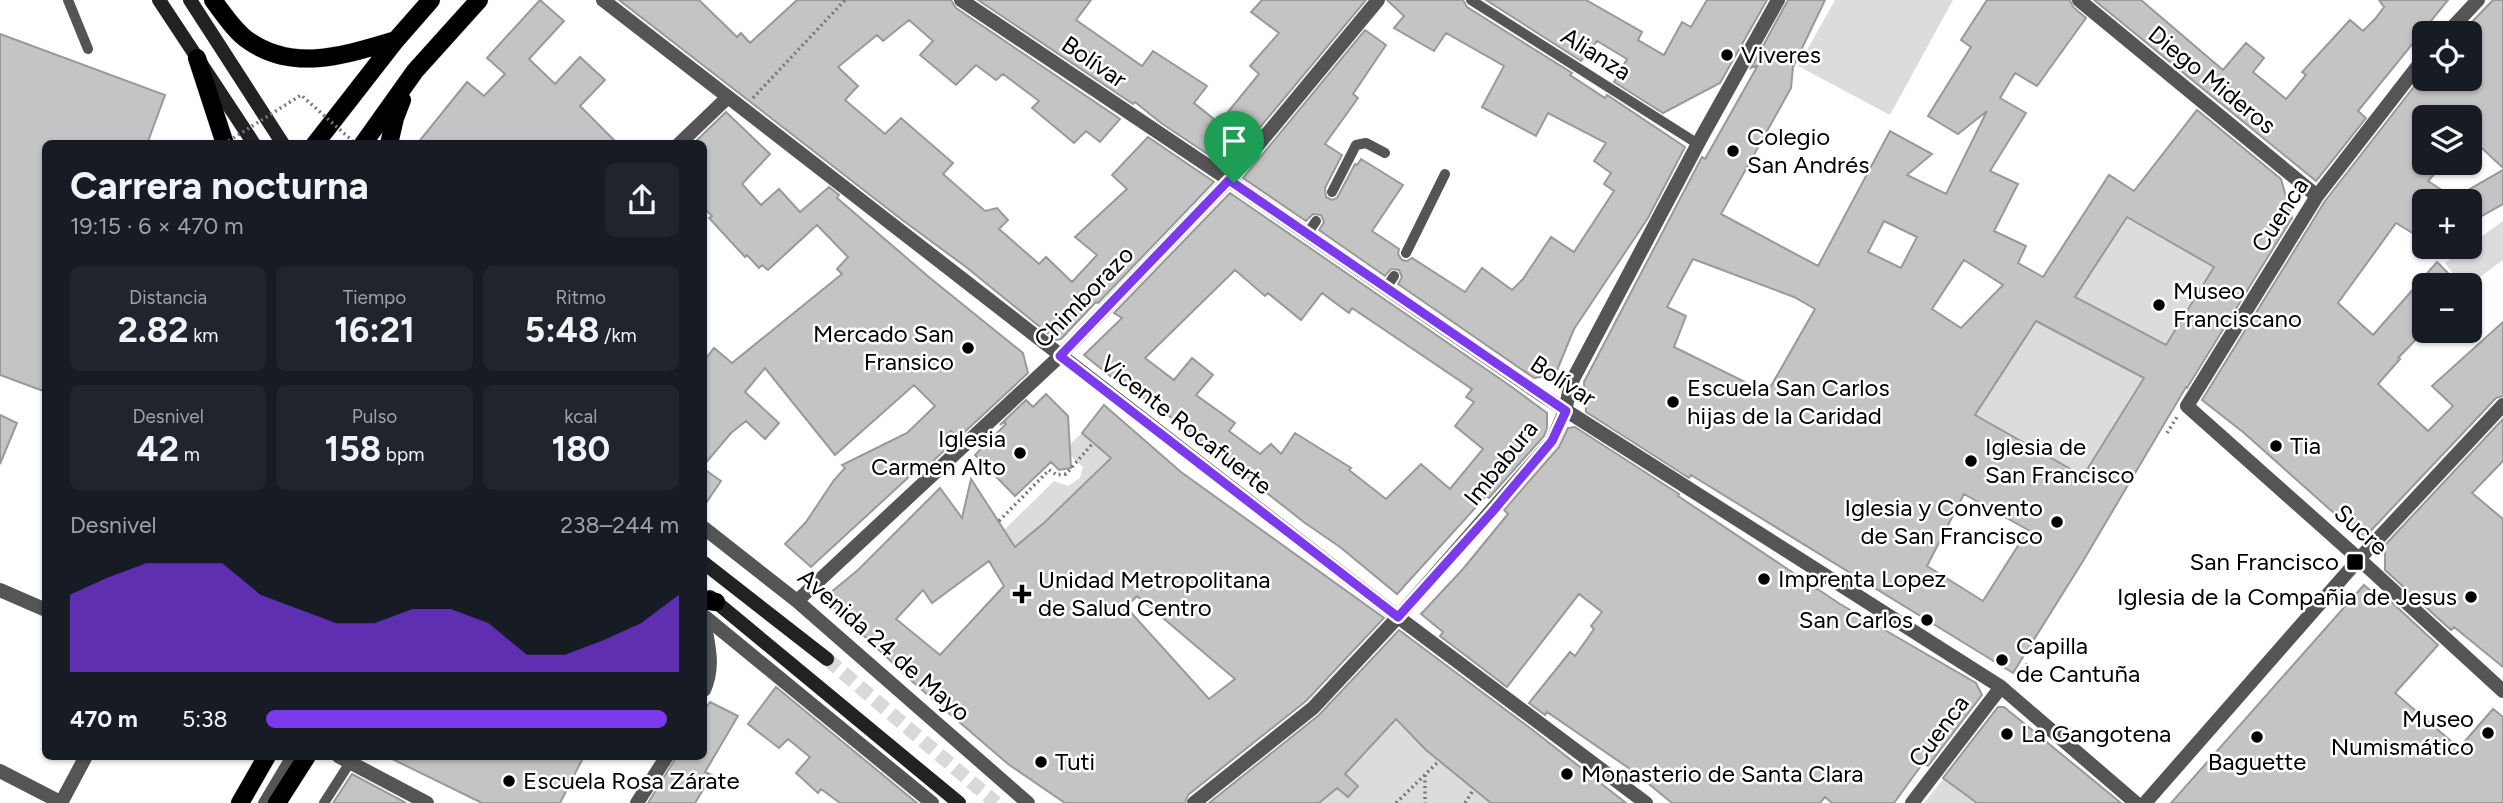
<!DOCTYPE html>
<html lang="es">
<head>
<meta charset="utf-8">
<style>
  body { margin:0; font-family:Figtree,sans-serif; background:#20242c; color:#f1f3f6; height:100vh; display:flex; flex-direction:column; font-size:26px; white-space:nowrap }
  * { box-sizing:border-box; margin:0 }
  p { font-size:23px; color:#9ea1a6 }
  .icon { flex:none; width:38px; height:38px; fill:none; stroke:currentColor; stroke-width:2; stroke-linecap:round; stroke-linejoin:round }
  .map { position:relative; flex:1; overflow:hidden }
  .sheet { position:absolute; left:42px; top:140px; width:665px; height:620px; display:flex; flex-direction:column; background:#171b24; border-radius:10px; box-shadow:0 2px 5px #0004 }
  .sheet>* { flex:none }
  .fabs { position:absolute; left:2412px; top:21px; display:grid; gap:14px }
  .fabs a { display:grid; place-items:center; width:70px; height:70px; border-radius:10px; background:#171b24; box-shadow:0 2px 5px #0004; font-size:35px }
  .pin { position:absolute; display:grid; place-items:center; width:60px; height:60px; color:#fff; margin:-72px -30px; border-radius:50% 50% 50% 0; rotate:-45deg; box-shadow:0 0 7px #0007 }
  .pin .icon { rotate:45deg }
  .round { display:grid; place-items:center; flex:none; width:74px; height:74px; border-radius:10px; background:#20242c }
  .summary { display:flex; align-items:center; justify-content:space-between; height:119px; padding:0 28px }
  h1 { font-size:38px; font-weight:700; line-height:52px }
  .stats { display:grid; grid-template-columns:repeat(3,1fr); gap:10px; height:119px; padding:7px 28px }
  .stats div { display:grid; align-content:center; border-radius:10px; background:#20242c; text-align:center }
  .stats b { font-size:35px; font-weight:700 }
  .stats small { font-size:19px; font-weight:400 }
  .stats p { font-size:19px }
  .chart { height:196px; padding:14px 28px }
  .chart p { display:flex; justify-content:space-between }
  .chart svg { width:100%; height:126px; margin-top:7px; fill:#7c3aed; opacity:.7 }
  ul { padding:0 28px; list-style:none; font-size:23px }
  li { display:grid; grid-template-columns:112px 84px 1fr; align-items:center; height:52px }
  li i { height:18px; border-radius:9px; background:#7c3aed }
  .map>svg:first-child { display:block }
  .green { fill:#dcdcdc }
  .building { fill:#c4c4c4; stroke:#999; stroke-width:2; fill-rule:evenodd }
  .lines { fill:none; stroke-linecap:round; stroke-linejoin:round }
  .secondary-tunnel { stroke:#d9d9d9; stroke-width:14; stroke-dasharray:14 7; stroke-linecap:butt }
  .primary-casing { stroke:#dbdbdb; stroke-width:19 }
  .path { stroke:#777; stroke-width:3.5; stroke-dasharray:2 3.5; stroke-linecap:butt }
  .service { stroke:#555; stroke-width:10 }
  .pedestrian { stroke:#555; stroke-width:14 }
  .minor { stroke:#555; stroke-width:14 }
  .secondary { stroke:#222; stroke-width:14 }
  .primary { stroke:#000; stroke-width:18 }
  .path-bridge { stroke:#777; stroke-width:3.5; stroke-dasharray:2 3.5; stroke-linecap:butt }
  .route-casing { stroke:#fff; stroke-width:14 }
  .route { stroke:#7c3aed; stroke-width:9 }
  .poi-dot { fill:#000; stroke:#fff; stroke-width:2.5 }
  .labels { text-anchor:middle; stroke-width:5; stroke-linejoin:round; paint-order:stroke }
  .street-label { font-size:24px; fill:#000; stroke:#fff }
  .poi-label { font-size:24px; fill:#000; stroke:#fff; text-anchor:start }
</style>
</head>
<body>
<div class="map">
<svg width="2503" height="803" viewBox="0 0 2503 803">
  <rect width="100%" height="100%" fill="#fff"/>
  <!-- green -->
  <path class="green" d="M 1835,0 L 1953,0 L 1890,115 L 1798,66 Z
    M 2127,217 L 2214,267 L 2166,345 L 2075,297 Z
    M 2503,221 L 2503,260 L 2469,285 L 2461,285 L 2445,263 Z
    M 2036,321 L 2144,378 L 2083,476 L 1975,415 Z
    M 1083,432 L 1132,477 L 1117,472 L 1106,461 L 1045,522 L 1015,547 L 1004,530 L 1054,481 L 1068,486 L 1080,478 L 1083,467 L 1064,450 Z
    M 1395,720 L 1426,750 L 1491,803 L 1322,803 L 1321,802 L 1334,786 L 1348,797 L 1358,786 L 1345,774 Z
    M 1944,778 L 1993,803 L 1924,803 Z"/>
  <!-- building -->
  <path class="building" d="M 540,0 L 564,21 L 529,59 L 555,84 L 580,57 L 605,80 L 580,106 L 618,144 L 417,144 L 467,82 L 484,96 L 505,74 L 487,58 Z
    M 619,0 L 699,0 L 737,37 L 741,33 L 750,43 L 797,0 L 951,0 L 956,8 L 1120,119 L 1100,142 L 1086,131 L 1074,143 L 1032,108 L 1039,101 L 1003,74 L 996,80 L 976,65 L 956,85 L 920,55 L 933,41 L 909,20 L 883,41 L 877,35 L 838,67 L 858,86 L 845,100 L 885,134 L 901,118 L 953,163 L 943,174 L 985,211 L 997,208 L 1008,220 L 999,229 L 1039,264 L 1046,257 L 1072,282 L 1097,255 L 1075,237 L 1127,189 L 1112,175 L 1148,137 L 1214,182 L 1098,303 L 1096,302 L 1061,339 L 1056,340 L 966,267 L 901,219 Z
    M 978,0 L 1091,0 L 1076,20 L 1142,66 L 1153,51 L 1207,86 L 1194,103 L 1219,123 L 1259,74 L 1250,66 L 1279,33 L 1251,12 L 1262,0 L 1366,0 L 1227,167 L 1161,123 L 1135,102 L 1133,104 Z
    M 1387,0 L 1463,0 L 1467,7 L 1572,73 L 1570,75 L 1605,98 L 1607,95 L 1685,147 L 1648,218 L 1574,329 L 1555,375 L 1534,378 L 1398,284 L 1402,277 L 1399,270 L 1391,269 L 1385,276 L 1319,230 L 1324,222 L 1321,215 L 1313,214 L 1306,221 L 1243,178 L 1365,30 L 1386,45 L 1353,94 L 1358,98 L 1325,144 L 1342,155 L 1325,188 L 1326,197 L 1332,200 L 1337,198 L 1355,164 L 1357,165 L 1361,159 L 1403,185 L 1372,231 L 1399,249 L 1398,254 L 1402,260 L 1407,261 L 1412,258 L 1465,292 L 1482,268 L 1512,290 L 1523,279 L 1551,237 L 1574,252 L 1614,191 L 1604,184 L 1611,173 L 1594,161 L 1606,143 L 1548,113 L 1536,136 L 1482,107 L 1504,66 L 1446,33 L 1434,51 L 1394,28 L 1404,16 Z
    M 1486,0 L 1586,0 L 1642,32 L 1638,40 L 1664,55 L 1682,22 L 1691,27 L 1707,0 L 1767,0 L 1720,83 L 1663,113 L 1614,82 L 1627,59 L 1597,41 L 1581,61 Z
    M 1788,0 L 1825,0 L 1793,67 L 1791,88 L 1721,214 L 1818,266 L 1890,131 L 1932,154 L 1907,175 L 1946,194 L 1987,111 L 1958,134 L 1928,116 L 1971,47 L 1961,40 L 1987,0 L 2070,0 L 2073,7 L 2086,18 L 2037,86 L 2015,73 L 2000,98 L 2026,113 L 1990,171 L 2018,184 L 1994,231 L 2026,246 L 2018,263 L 2043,277 L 2109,175 L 2134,191 L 2197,110 L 2281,179 L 2292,218 L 2187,388 L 2186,387 L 2083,561 L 2013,673 L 1691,475 L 1689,478 L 1586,412 L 1584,382 L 1702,157 L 1705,159 L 1758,65 L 1751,68 ZM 2127,217 L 2214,267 L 2166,345 L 2075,297 ZM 1884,221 L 1917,237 L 1901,268 L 1868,252 ZM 1693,259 L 1794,297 L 1815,309 L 1767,393 L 1674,347 L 1686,316 L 1667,307 ZM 1964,260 L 2003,285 L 1961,328 L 1932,309 ZM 2036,321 L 2144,378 L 2083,476 L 1975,415 ZM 1964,494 L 2028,530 L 1983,601 L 1927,566 Z
    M 2094,0 L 2141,0 L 2223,70 L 2246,43 L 2264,58 L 2253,72 L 2286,99 L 2306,75 L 2302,72 L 2350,20 L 2363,31 L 2375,19 L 2384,7 L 2379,0 L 2448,0 L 2358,111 L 2366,118 L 2316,181 Z
    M 2493,0 L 2503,0 L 2503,168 L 2469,136 L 2469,117 L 2424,117 L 2424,163 L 2444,163 L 2428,181 L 2454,198 L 2503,170 L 2503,204 L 2469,223 L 2469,201 L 2424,201 L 2424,240 L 2396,223 L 2338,303 L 2373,335 L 2437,262 L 2460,285 L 2424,285 L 2424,331 L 2398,358 L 2400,359 L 2378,384 L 2428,431 L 2453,406 L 2432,386 L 2503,322 L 2503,396 L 2496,398 L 2363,539 L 2243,432 L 2202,400 L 2325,201 L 2420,79 L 2469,79 L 2469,25 Z
    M 0,34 L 165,95 L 147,144 L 46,144 L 46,392 L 0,375 Z
    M 726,112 L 770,154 L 742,184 L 761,205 L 779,189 L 800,212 L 829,187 L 839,195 L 837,198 L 930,278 L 1023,353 L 1028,373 L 958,438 L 951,431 L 943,437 L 949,446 L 931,463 L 912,474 L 811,567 L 785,544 L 806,522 L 834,480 L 845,468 L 842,465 L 907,433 L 935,406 L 914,385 L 835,455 L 765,368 L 745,392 L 779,423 L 765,439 L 746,421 L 731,433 L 704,465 L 704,361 L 714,348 L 732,363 L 842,274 L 837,269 L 848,257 L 817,225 L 768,270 L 762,265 L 759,268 L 747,255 L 745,257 L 709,218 L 712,216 L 704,208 L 704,144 L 693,144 Z
    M 1230,193 L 1509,385 L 1547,413 L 1547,428 L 1544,436 L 1489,498 L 1486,496 L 1397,594 L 1340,547 L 1305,523 L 1154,404 L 1120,384 L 1084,355 L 1122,318 L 1114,313 ZM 1235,270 L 1265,296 L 1268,293 L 1301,320 L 1322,293 L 1349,313 L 1352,308 L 1472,389 L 1466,397 L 1474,402 L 1455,426 L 1483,449 L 1450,489 L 1421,464 L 1386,499 L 1349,470 L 1351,468 L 1295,433 L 1281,454 L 1271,444 L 1260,454 L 1229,431 L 1235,423 L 1196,395 L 1213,375 L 1192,358 L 1174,380 L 1145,358 Z
    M 1046,394 L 1068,416 L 1071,468 L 1059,470 L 1051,462 L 1015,496 L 975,455 L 1006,424 L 1005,422 L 1000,425 L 1026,400 L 1033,407 Z
    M 1104,405 L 1181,472 L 1384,618 L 1306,701 L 1188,795 L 1185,803 L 1065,803 L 1008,764 L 914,683 L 824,598 L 858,570 L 940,488 L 962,518 L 971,479 L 1015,547 L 1045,522 L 1111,458 L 1082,433 ZM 989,561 L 1004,586 L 940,655 L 896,619 L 923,590 L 932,603 ZM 1137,596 L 1235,679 L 1209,699 L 1126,607 Z
    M 0,415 L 17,423 L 0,464 Z
    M 2503,419 L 2503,461 L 2472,493 L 2503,519 L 2503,667 L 2454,627 L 2451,630 L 2385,570 L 2385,545 Z
    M 1575,427 L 1679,494 L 1678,496 L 1840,604 L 1976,683 L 1982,695 L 1928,766 L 1923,763 L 1894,803 L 1832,803 L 1825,797 L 1820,803 L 1672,803 L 1633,771 L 1547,712 L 1545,715 L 1529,703 L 1570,652 L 1575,656 L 1594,629 L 1591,626 L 1602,612 L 1579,594 L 1507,687 L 1440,636 L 1443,632 L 1421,614 L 1463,569 L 1508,514 L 1504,510 L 1559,447 L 1568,428 Z
    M 704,469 L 721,481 L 704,506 Z
    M 2364,585 L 2385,603 L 2385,596 L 2438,645 L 2395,693 L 2459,748 L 2493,709 L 2503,717 L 2503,803 L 2171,803 Z
    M 1399,630 L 1534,731 L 1626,803 L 1491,803 L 1426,750 L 1396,719 L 1345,774 L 1358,786 L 1348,797 L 1337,788 L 1319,803 L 1209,803 L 1319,715 Z
    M 776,687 L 917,803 L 840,803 L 821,789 L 818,793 L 796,773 L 810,757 L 788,739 L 779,748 L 748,724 Z
    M 710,702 L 738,716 L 705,772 L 712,775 L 695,803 L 648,803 L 677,756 L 704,756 L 704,711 Z
    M 1998,707 L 2004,707 L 2121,803 L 1977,803 L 1943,778 Z
    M 386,756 L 584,756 L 560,803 L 482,803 Z
    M 352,774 L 406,803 L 333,803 Z"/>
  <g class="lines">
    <!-- secondary-tunnel -->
    <path class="secondary-tunnel" d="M 827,659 L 996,803"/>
    <defs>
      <path id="primary" d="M 213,0 C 223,13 235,32 249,41 C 295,73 348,54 396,40
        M 197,58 L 225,144
        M 315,144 L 396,40 L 431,0
        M 363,144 L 415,71 L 479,0
        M 389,144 L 395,118 L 402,100
        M 704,600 L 716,602
        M 240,803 L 267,756
        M 277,803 L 307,756"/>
    </defs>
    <!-- primary casing -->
    <use href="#primary" class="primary-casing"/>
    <!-- path -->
    <path class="path" d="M 753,98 L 845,0
      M 2167,433 L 2177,417
      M 999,521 L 1049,470 L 1057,475 L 1066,474 L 1093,443
      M 2017,679 L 2029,661
      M 1425,775 L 1425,803
      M 1396,803 L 1439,761
      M 1465,803 L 1474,789"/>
    <!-- service -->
    <path class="service" d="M 68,0 L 88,49
      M 1471,0 L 1698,144
      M 1332,192 L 1356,145 L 1366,143 L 1385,153
      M 1307,234 L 1316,221
      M 1406,253 L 1445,174
      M 1386,288 L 1394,276
      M 263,803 L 291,756
      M 324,803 L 349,764"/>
    <!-- pedestrian -->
    <path class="pedestrian" d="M 2359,559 L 2503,691
      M 704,616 L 932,803"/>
    <!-- minor -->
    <path class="minor" d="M 603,0 L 1398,617 L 1646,803
      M 961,0 L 1229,180 L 1540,394 L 2001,687 L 2136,803
      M 2079,0 L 2317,196
      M 2447,33 L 2478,0
      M 679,144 L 727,98
      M 704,528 L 797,601 L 1028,803
      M 2359,559 L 2187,406 L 2317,196 L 2424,58
      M 0,590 L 46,610
      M 797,601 L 1060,356 L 1229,180 L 1378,0
      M 704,620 C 708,645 715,666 704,690
      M 338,756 L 427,803
      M 0,771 L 62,803
      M 61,803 L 86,756
      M 637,803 L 667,756
      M 1194,803 L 1313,708 L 1398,617 L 1552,441 L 1565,411 L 1571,383 L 1701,138 L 1778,0
      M 1912,803 L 2001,687
      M 2145,803 L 2359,559 L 2503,405"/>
    <!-- secondary -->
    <path class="secondary" d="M 159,0 L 254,144
      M 190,0 L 283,144
      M 704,563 L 827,659
      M 710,597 L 959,803"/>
    <!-- primary -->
    <use href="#primary" class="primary"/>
    <!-- path-bridge -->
    <path class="path-bridge" d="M 224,144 L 301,95 L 356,144"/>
  </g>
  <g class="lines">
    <defs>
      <path id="route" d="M 1229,180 L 1566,411 L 1552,441 L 1493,511 L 1398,617 L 1060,356 Z"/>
    </defs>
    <!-- route casing -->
    <use href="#route" class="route-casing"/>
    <!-- route -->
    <use href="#route" class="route"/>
  </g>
  <!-- markers -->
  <g class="poi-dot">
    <circle cx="1727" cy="55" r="7"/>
    <circle cx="1733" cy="151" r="7"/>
    <circle cx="2159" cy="305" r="7"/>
    <circle cx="968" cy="348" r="7"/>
    <circle cx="1673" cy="402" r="7"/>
    <circle cx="2276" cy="446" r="7"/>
    <circle cx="1020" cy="453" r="7"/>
    <circle cx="1971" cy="461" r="7"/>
    <circle cx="2057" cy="522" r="7"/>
    <rect x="2346" y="553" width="18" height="18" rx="3.5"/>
    <circle cx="1764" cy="579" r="7"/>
    <path d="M1018.5 583.5h7v7h7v7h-7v7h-7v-7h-7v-7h7z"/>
    <circle cx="2471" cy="597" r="7"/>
    <circle cx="1927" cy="620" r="7"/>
    <circle cx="2002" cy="660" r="7"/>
    <circle cx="2488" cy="733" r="7"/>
    <circle cx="2007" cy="734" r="7"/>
    <circle cx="2257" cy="737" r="7"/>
    <circle cx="1041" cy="762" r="7"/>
    <circle cx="1567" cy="774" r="7"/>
    <circle cx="509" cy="781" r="7"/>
  </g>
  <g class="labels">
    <!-- street labels -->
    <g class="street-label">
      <text transform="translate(1596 54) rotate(32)" y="8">Alianza</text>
      <text transform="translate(1094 62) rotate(34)" y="8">Bolívar</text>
      <text transform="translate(2212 80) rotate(39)" y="8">Diego Mideros</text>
      <text transform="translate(2280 215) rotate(-57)" y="8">Cuenca</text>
      <text transform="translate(1084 297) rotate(-46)" y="8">Chimborazo</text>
      <text transform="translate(1563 381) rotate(33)" y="8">Bolívar</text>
      <text transform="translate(1186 425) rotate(38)" y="8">Vicente Rocafuerte</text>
      <text transform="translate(1501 463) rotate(-51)" y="8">Imbabura</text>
      <text transform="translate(2361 530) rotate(42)" y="8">Sucre</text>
      <text transform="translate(884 645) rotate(41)" y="8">Avenida 24 de Mayo</text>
      <text transform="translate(1939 731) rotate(-53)" y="8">Cuenca</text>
    </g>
    <!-- poi labels -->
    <g class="poi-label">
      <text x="1741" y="63">Viveres</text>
      <text x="1747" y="145">Colegio<tspan x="1747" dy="28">San Andrés</tspan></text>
      <text x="2173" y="299">Museo<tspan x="2173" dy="28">Franciscano</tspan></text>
      <text x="954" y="342" text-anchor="end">Mercado San<tspan x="954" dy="28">Fransico</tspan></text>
      <text x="1687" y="396">Escuela San Carlos<tspan x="1687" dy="28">hijas de la Caridad</tspan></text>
      <text x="1006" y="447" text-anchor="end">Iglesia<tspan x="1006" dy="28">Carmen Alto</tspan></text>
      <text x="2290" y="454">Tia</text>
      <text x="1985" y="455">Iglesia de<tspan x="1985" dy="28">San Francisco</tspan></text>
      <text x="2043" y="516" text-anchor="end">Iglesia y Convento<tspan x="2043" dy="28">de San Francisco</tspan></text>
      <text x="2339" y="570" text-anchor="end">San Francisco</text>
      <text x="1778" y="587">Imprenta Lopez</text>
      <text x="1038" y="588">Unidad Metropolitana<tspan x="1038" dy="28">de Salud Centro</tspan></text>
      <text x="2457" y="605" text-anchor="end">Iglesia de la Compañia de Jesus</text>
      <text x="1913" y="628" text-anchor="end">San Carlos</text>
      <text x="2016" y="654">Capilla<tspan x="2016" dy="28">de Cantuña</tspan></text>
      <text x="2474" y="727" text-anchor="end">Museo<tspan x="2474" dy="28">Numismático</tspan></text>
      <text x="2021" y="742">La Gangotena</text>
      <text x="1055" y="770">Tuti</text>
      <text x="2257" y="770" text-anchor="middle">Baguette</text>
      <text x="1581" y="782">Monasterio de Santa Clara</text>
      <text x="523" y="789">Escuela Rosa Zárate</text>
    </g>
  </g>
</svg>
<div class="fabs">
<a><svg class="icon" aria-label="locate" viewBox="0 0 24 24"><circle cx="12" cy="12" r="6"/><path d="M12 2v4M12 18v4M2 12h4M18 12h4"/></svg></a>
<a><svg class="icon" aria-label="layers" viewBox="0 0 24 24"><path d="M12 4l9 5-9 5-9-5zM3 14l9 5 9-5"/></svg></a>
<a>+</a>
<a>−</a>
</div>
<div class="pin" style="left:1234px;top:183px;background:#1e9e55"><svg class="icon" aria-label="arrive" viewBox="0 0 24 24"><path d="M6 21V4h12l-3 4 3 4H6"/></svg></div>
<section class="sheet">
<div class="summary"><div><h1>Carrera nocturna</h1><p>19:15 · 6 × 470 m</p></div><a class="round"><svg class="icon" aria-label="share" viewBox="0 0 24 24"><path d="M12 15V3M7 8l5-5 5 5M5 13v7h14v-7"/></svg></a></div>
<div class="stats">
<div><p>Distancia</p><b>2.82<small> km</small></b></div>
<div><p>Tiempo</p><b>16:21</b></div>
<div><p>Ritmo</p><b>5:48<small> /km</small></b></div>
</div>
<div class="stats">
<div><p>Desnivel</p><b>42<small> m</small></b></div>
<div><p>Pulso</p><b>158<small> bpm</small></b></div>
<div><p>kcal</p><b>180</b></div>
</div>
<div class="chart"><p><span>Desnivel</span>238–244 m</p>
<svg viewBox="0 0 160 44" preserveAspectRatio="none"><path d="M0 44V17L10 11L20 6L30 6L40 6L50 17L60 22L70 27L80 27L90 22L100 22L110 27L120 38L130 38L140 33L150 27L160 17V44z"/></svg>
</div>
<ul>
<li><b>470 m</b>5:38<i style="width:97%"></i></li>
</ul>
</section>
</div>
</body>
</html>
